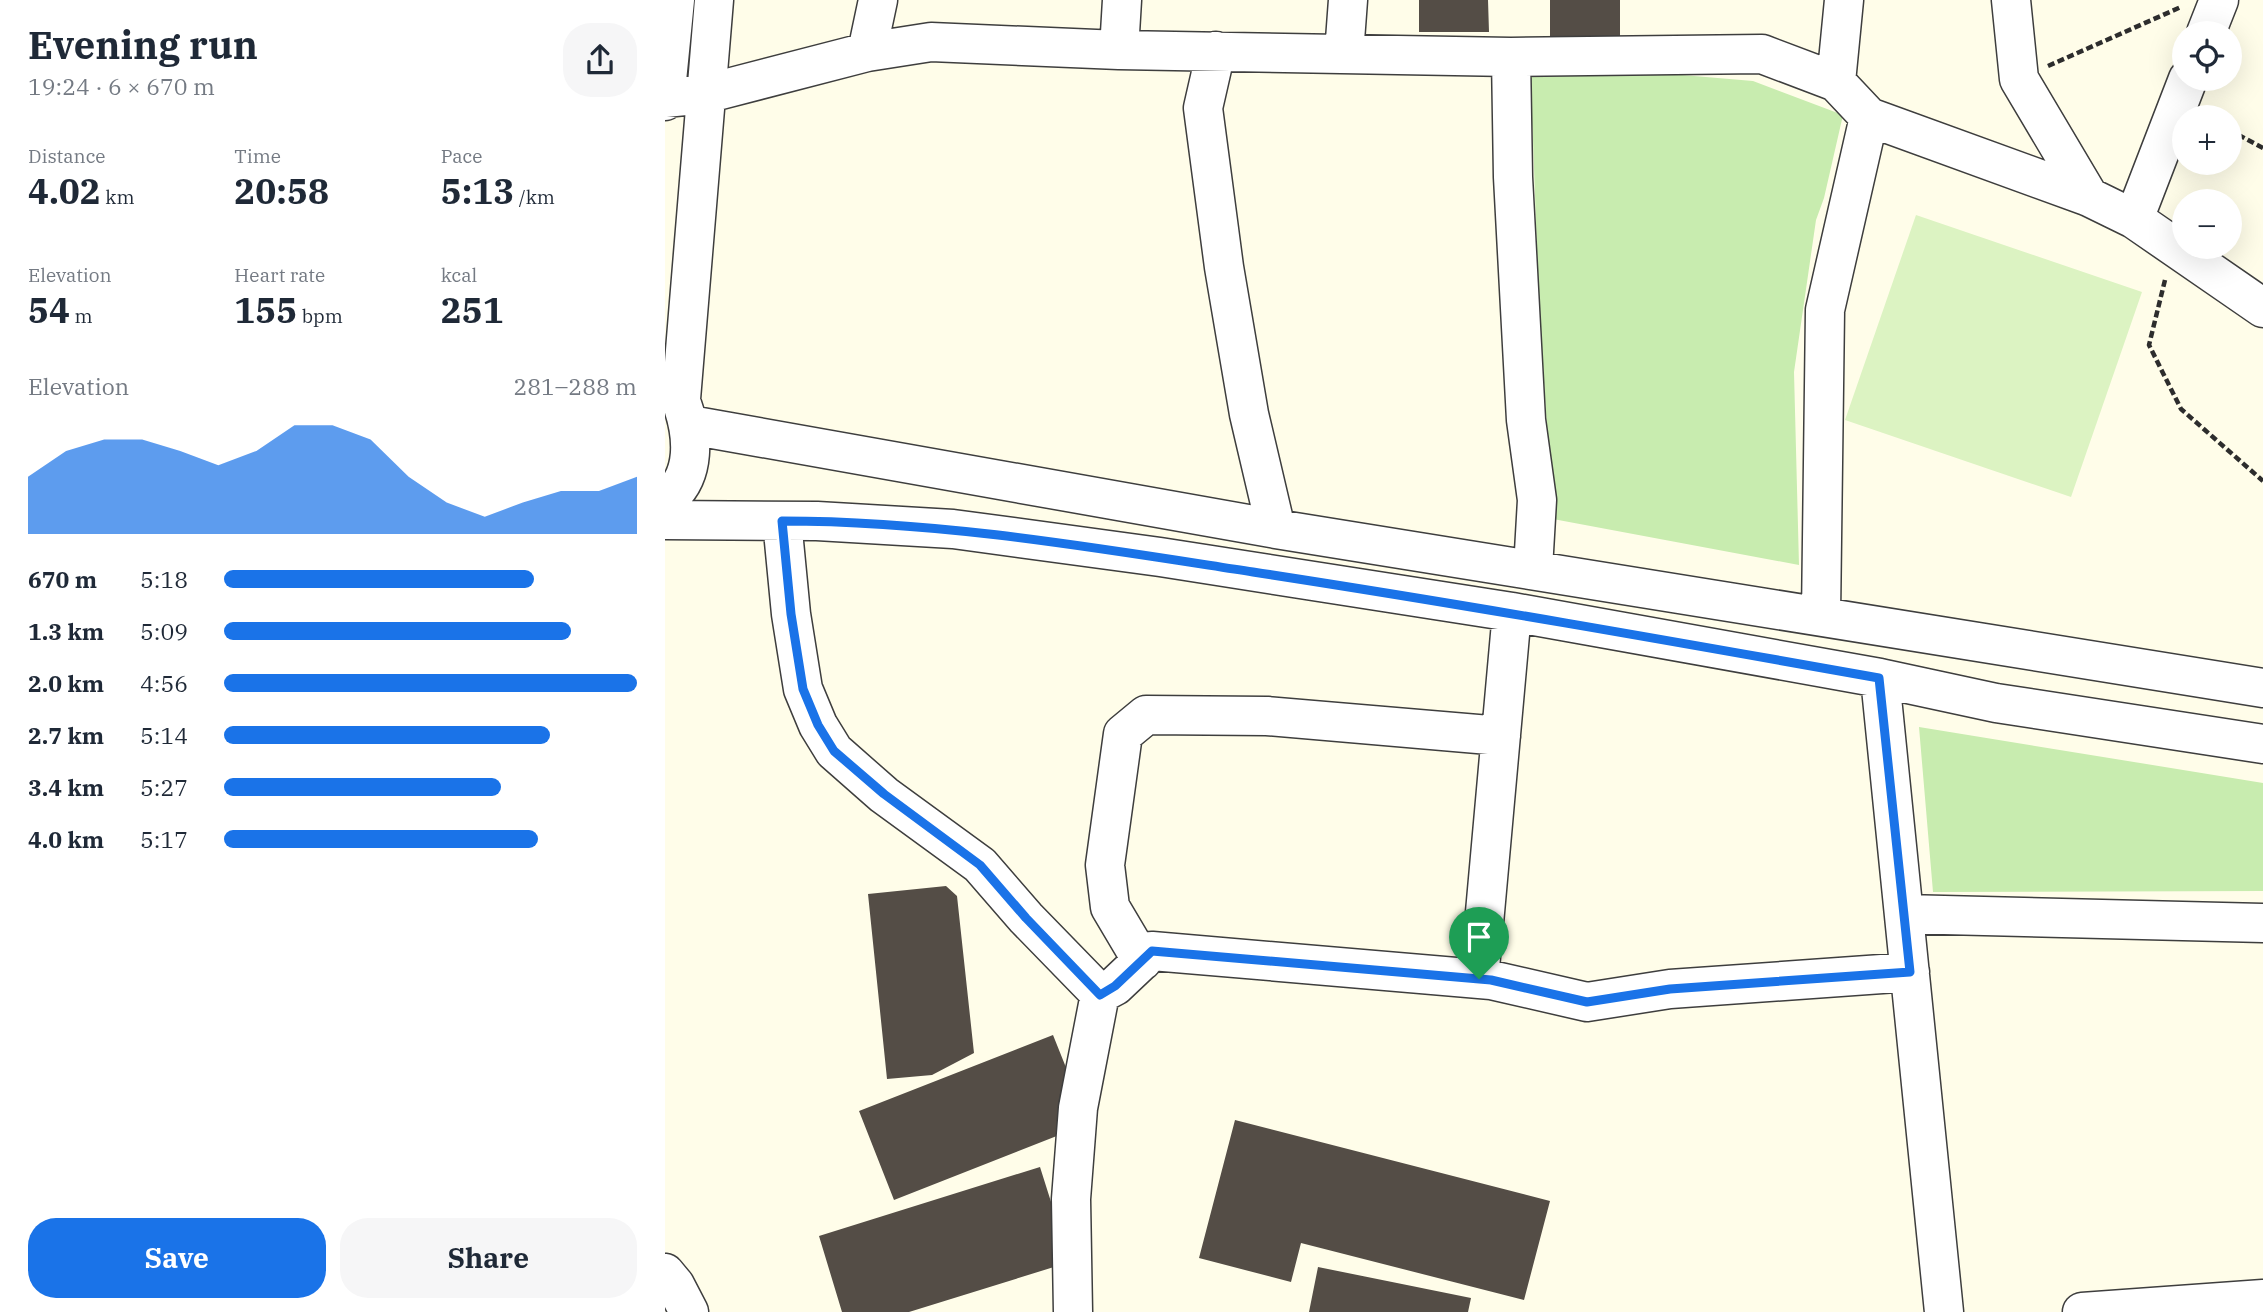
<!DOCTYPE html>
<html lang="en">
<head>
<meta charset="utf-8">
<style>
  body { margin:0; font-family:"IBM Plex Serif",serif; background:#f6f6f7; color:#1f2937; height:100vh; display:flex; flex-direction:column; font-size:26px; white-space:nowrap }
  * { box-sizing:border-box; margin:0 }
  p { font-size:23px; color:#747a83 }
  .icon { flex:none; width:38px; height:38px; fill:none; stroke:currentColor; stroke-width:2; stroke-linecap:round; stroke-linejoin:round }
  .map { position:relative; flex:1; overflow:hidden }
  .details { display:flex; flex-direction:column; background:#fff; width:665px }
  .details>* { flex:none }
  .buttons { position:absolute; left:1507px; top:21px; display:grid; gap:14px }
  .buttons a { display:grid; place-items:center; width:70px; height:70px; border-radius:50%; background:#fff; box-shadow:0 7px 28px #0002; font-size:35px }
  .pin { position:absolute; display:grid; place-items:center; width:60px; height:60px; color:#fff; margin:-72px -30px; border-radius:50% 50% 50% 0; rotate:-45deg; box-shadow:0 0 7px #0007 }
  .pin .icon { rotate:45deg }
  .round { display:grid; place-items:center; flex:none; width:74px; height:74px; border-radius:28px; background:#f6f6f7 }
  .overview { display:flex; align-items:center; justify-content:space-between; height:119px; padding:0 28px }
  h1 { font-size:38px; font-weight:800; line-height:52px }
  .figures { display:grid; grid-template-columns:repeat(3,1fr); gap:10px; height:119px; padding:7px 28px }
  .figures div { display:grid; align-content:center }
  .figures b { font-size:35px; font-weight:800 }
  .figures small { font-size:19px; font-weight:400 }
  .figures p { font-size:19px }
  .chart { height:196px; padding:14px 28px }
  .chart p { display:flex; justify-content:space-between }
  .chart svg { width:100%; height:126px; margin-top:7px; fill:#1a73e8; opacity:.7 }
  .primary-button { display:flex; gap:14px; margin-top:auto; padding:14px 28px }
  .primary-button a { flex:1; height:80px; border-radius:28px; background:#1a73e8; color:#fff; font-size:28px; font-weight:800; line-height:80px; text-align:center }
  .primary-button a+a { background:#f6f6f7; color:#1f2937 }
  ul { padding:0 28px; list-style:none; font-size:23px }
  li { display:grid; grid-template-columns:112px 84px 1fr; align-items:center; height:52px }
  li i { height:18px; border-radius:9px; background:#1a73e8 }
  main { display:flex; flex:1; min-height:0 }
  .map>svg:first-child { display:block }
  .green { fill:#c8ecaf }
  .pitch { fill:#dcf3c2 }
  .building { fill:#544d46 }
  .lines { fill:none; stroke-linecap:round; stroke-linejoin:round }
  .minor-casing { stroke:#3e3e3e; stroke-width:41 }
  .path { stroke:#2d2d2d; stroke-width:4.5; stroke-dasharray:7 3.5; stroke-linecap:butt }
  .minor { stroke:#fff; stroke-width:38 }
  .route-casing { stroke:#fff; stroke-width:14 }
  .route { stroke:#1a73e8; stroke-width:9 }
</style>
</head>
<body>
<main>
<section class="details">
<div class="overview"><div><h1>Evening run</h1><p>19:24 · 6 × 670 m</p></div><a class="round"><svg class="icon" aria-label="share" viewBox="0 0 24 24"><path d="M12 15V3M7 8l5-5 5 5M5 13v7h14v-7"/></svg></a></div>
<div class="figures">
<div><p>Distance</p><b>4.02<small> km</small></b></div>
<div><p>Time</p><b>20:58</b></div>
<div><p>Pace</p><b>5:13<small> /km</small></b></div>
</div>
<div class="figures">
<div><p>Elevation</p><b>54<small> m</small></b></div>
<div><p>Heart rate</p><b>155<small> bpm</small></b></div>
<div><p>kcal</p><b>251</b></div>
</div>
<div class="chart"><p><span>Elevation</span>281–288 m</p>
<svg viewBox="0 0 160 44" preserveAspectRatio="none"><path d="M0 44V24L10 15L20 11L30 11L40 15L50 20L60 15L70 6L80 6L90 11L100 24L110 33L120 38L130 33L140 29L150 29L160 24V44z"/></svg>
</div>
<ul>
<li><b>670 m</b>5:18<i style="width:75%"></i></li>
<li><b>1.3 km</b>5:09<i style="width:84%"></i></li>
<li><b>2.0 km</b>4:56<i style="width:100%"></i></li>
<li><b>2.7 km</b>5:14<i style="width:79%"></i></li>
<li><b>3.4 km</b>5:27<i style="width:67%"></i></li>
<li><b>4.0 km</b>5:17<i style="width:76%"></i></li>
</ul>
<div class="primary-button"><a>Save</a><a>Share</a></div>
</section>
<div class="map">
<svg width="1598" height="1312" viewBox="0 0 1598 1312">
  <rect width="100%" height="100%" fill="#fffde9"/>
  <!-- green -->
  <path class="green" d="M 970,71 L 1088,81 L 1178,115 L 1159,198 L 1151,220 L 1129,372 L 1134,565 L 888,519 L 874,306 L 868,140 L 864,73 Z
    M 1254,727 L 1598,783 L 1598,891 L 1268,892 Z"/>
  <!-- pitch -->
  <path class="pitch" d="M 1251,215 L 1477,292 L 1406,497 L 1180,420 Z"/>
  <!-- building -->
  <path class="building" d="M 754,0 L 823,0 L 824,32 L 754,32 Z
    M 885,0 L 955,0 L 955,42 L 885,43 Z
    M 281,886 L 292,896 L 309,1053 L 267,1075 L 222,1079 L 203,894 Z
    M 388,1035 L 406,1080 L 407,1130 L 229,1200 L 194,1111 Z
    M 570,1120 L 885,1201 L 859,1300 L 636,1243 L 626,1282 L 534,1258 Z
    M 375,1167 L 405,1262 L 244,1312 L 177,1312 L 154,1236 Z
    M 653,1267 L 806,1298 L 803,1312 L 644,1312 Z"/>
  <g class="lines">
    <defs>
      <path id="minor" d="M 1346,0 L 1354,79 L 1424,197
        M 1541,33 L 1554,0
        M 454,50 L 457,0
        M 551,51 L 538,108 L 559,267 L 584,414 L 611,529
        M 202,52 L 213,0
        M 679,54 L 683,0
        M 846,57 L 848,177 L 861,420 L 872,500 L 868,569
        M 1171,82 L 1179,0
        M 0,98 L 40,94 L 202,52 L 266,42 L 454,50 L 846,57 L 1097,54 L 1171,82 L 1204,117 L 1424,197 L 1469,219 L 1598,308
        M 0,101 L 10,0
        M 1469,219 L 1523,79
        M 16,399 L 49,0
        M 25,425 L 611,529 L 1598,688
        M 0,501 C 33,477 28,434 16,401
        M 0,520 L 152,521 L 288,529 L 495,557 L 847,612 L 1215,678 L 1331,703 L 1598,744
        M 117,521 L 126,614 L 138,689 L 153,725 L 169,751 L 219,795 L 315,865 L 361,918 L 435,994
        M 1156,616 L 1160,310 L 1204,117
        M 1215,678 L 1279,1312
        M 1239,914 L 1598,923
        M 477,961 L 445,907 L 440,865 L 458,734 L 481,715 L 602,716 L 836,736
        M 814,979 L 847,612
        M 0,1273 L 10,1285 L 24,1312
        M 408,1312 L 406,1199 L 413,1108 L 435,994 L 450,986 L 487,951 L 826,980 L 922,1002 L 1005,989 L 1245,972
        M 1417,1312 L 1598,1299"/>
    </defs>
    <!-- minor casing -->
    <use href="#minor" class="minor-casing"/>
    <!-- path -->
    <path class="path" d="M 1383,66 L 1516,7
      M 1564,134 L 1568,132 L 1598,148
      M 1500,280 L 1484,345 L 1516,409 L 1598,481"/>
    <!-- minor -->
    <use href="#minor" class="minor"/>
  </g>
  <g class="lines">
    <defs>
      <path id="route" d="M 117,521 C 275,521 432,548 588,572 C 797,604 1006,641 1214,678 L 1245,972 L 1005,989 L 922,1002 L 826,980 L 487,951 L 450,986 L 435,995 L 361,918 L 315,865 L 219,794 L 169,751 L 153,725 L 138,689 L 126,614 Z"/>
    </defs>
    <!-- route casing -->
    <use href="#route" class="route-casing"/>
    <!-- route -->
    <use href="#route" class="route"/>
  </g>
</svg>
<div class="buttons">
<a><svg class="icon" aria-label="locate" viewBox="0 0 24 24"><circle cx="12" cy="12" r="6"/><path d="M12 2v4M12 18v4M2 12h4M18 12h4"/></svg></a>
<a>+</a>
<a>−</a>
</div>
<div class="pin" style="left:814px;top:979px;background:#1e9e55"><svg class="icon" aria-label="arrive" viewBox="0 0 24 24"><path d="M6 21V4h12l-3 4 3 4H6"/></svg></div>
</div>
</main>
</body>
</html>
